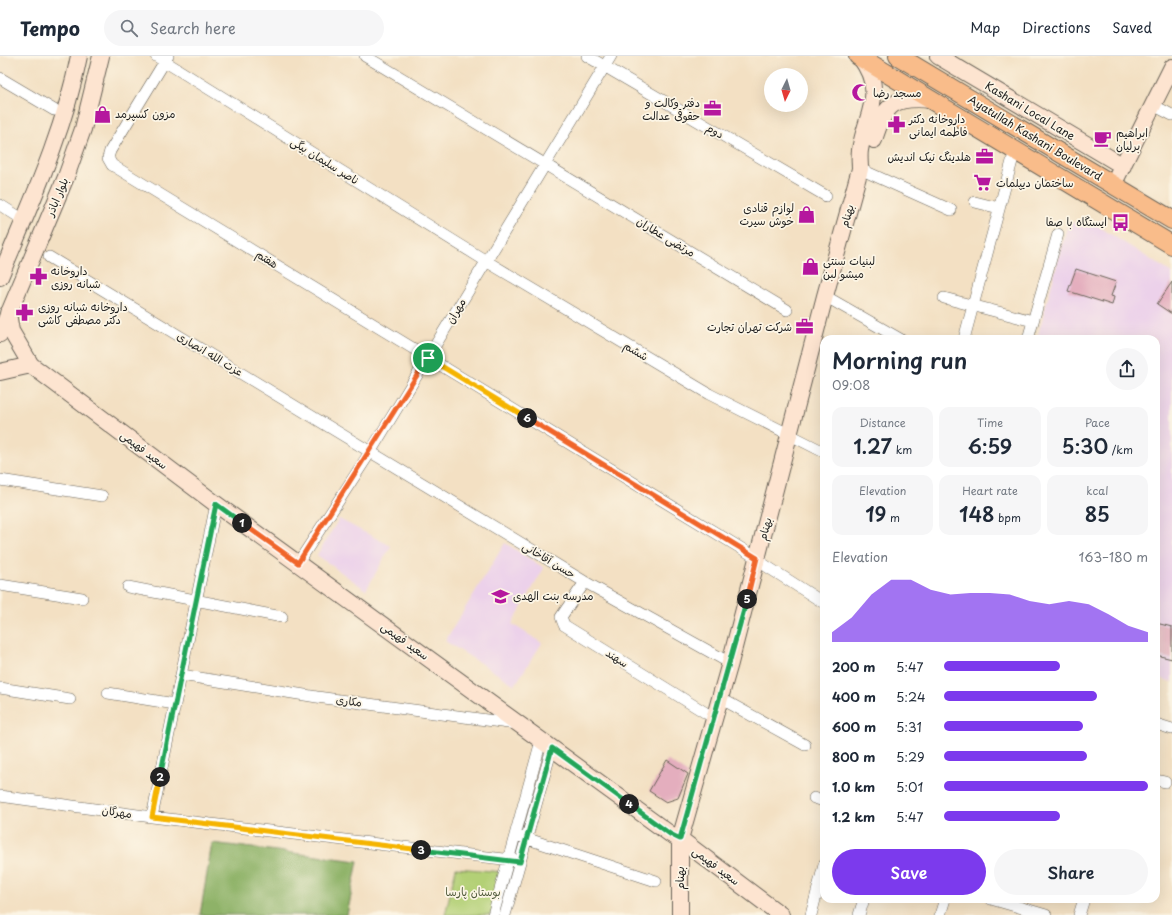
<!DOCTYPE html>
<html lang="en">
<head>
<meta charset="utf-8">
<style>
  body { margin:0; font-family:"Playpen Sans","Playpen Sans Arabic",sans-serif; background:#f6f6f7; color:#1f2937; height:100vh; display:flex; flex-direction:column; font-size:15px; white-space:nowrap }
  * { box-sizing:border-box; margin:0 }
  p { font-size:13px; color:#747a83 }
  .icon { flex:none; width:22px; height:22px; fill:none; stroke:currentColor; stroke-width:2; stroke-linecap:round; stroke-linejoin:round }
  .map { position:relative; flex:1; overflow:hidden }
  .side { position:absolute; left:820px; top:279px; width:340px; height:568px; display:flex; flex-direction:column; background:#fff; border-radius:12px; box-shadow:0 4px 16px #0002 }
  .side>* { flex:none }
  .needle { width:26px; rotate:185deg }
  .tools { position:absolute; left:764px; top:12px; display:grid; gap:8px }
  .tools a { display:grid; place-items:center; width:44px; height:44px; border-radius:50%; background:#fff; box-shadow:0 4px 16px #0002; font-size:20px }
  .pin { position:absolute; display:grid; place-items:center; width:34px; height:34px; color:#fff; margin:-17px; border:2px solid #fff; border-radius:50%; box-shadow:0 1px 4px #0007 }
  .km { position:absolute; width:20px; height:20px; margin:-10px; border-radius:50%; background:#222; color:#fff; font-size:11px; line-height:20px; text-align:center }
  .round { display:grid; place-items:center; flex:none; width:42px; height:42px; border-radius:21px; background:#f6f6f7 }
  .overview { display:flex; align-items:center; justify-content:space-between; height:68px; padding:0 12px }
  h1 { font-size:22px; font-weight:600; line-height:30px }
  .figures { display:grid; grid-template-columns:repeat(3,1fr); gap:6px; height:68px; padding:4px 12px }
  .figures div { display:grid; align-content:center; border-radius:10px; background:#f6f6f7; text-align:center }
  .figures b { font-size:20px; font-weight:600 }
  .figures small { font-size:11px; font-weight:400 }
  .figures p { font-size:11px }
  .chart { height:112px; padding:8px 12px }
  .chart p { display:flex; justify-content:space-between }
  .chart svg { width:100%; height:72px; margin-top:4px; fill:#7c3aed; opacity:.7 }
  .action { display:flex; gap:8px; margin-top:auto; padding:8px 12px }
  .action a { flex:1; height:46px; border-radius:24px; background:#7c3aed; color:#fff; font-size:16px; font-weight:600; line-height:46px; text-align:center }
  .action a+a { background:#f6f6f7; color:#1f2937 }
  ul { padding:0 12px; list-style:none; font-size:13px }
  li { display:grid; grid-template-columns:64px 48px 1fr; align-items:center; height:30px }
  li i { height:10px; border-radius:5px; background:#7c3aed }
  header { display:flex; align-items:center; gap:24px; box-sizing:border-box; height:56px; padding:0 20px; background:#fff; border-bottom:1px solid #e0e1e3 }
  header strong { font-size:19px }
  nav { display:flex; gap:22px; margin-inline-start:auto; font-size:14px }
  .search { width:280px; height:36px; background:#f6f6f7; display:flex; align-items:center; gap:10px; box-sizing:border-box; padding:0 14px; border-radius:22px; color:#747a83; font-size:15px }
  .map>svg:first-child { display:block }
  .built { fill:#ecd1ea }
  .green { fill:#b3d076; stroke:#687649 }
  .forest { fill:#8eb267; stroke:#556742 }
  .building { fill:#e4aebe }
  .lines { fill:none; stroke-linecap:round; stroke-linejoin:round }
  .street-casing { stroke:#676156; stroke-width:12 }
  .secondary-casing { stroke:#676156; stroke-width:18 }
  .primary-casing { stroke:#676156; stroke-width:20 }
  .street { stroke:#fff; stroke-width:11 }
  .secondary { stroke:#fde4d0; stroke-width:16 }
  .primary { stroke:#f9bc8a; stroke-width:18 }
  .split-1-casing { stroke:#fff; stroke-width:8 }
  .split-2-casing { stroke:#fff; stroke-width:8 }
  .split-3-casing { stroke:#fff; stroke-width:8 }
  .split-4-casing { stroke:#fff; stroke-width:8 }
  .split-5-casing { stroke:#fff; stroke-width:8 }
  .split-6-casing { stroke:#fff; stroke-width:8 }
  .split-7-casing { stroke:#fff; stroke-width:8 }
  .split-1 { stroke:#f0652b; stroke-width:5 }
  .split-2 { stroke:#22a559; stroke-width:5 }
  .split-3 { stroke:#f5b400; stroke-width:5 }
  .split-4 { stroke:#22a559; stroke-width:5 }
  .split-5 { stroke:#22a559; stroke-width:5 }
  .split-6 { stroke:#f0652b; stroke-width:5 }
  .split-7 { stroke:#f5b400; stroke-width:5 }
  .labels { text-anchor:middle; stroke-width:3.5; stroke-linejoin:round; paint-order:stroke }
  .poi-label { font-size:11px; fill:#1c1c1c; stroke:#fcf5e5; text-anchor:start }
  .street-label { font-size:11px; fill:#1c1c1c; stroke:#fcf5e5 }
  .park-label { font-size:11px; fill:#515b3c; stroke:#fcf5e5 }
</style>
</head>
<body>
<header>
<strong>Tempo</strong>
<div class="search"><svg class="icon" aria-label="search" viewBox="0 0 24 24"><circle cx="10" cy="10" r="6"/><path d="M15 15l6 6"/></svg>Search here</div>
<nav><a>Map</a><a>Directions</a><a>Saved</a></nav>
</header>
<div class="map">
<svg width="1172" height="859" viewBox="0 0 1172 859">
  <rect width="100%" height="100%" fill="#fcf5e5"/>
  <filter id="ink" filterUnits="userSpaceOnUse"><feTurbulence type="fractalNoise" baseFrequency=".025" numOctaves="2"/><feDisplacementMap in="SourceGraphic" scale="8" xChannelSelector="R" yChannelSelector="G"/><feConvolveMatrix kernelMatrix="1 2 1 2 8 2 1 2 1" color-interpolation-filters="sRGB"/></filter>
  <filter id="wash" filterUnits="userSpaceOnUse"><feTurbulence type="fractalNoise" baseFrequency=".012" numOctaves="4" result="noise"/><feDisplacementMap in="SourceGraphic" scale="16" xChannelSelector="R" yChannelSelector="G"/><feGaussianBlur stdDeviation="0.9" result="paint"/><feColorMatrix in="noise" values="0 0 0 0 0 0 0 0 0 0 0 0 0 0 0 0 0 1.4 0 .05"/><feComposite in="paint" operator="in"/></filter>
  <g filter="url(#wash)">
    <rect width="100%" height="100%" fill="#f3e0c3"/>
    <!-- built -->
    <path class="built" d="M 1090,165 L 1172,217 L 1172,626 L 1156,621 L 1156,283 L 1037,283 L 1068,167 Z
      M 339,463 L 391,490 L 366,534 L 317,499 Z
      M 505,487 L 544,512 L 512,568 L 542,587 L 515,629 L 445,585 Z"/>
    <!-- green -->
    <path class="green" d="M 456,812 L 503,816 L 491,859 L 445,859 Z"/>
    <!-- forest -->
    <path class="forest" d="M 212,787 L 358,805 L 347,859 L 200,859 Z"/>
    <g id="blocks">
      <!-- building -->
      <path class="building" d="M 1076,213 L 1116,226 L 1111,240 L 1114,241 L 1112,249 L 1068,235 Z
        M 1172,226 L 1172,258 L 1157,248 Z
        M 1156,567 L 1172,571 L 1172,603 L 1156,599 Z
        M 667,704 L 688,718 L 678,742 L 666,746 L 649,735 Z"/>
    </g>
  </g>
  <g filter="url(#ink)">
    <use href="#blocks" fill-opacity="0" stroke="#676156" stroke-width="1"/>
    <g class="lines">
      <defs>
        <path id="street" d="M 156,0 L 486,205 L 709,338 L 824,396
          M 168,0 L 110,95 L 108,102 L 112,109 L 757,502 L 763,508 L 824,547
          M 365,0 L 787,254
          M 587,0 L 826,140
          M 0,22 L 54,54
          M 1153,49 L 1172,59
          M 860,113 L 951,154
          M 975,146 L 999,152
          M 0,149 L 16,159
          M 49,201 L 585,526 L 730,607
          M 825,240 L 900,283
          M 944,242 L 1033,265
          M 964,283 L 1015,94
          M 1028,283 L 1058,178
          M 0,424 L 102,440
          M 298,507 L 371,395 L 611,0
          M 585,526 L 561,561 L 564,569 L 714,662
          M 0,529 L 82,542
          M 128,531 L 282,561
          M 181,619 L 317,641 L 516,668
          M 0,632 L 70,643
          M 108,637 L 175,648
          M 720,642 L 805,689
          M 1156,668 L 1172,673
          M 1156,724 L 1165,726
          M 0,740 L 152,761 L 520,805
          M 814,742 L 824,745
          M 152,761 L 216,448
          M 519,780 L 656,825
          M 991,843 L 1046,859
          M 493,859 L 541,685
          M 505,859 L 552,692
          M 811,859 L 824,809
          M 859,859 L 864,843
          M 940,859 L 945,843
          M 1079,859 L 1084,843"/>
        <path id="secondary" d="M 938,0 L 1123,110
          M 874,84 C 885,47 894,40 932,44
          M 1113,129 L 1172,11
          M 0,221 C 30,149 64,77 79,0
          M 8,257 L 11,275 L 31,309 L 216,448 L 670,778 L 680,783 L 781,859
          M 0,278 L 66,121 L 83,73 L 101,0
          M 0,316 L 31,309
          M 680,859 L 680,783 L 730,607 L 825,240 L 860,113 C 860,107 859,100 860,94 C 866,57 887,37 860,1"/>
        <path id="primary" d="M 858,0 L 1172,189
          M 898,0 L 1172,164"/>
      </defs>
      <!-- street casing -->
      <use href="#street" class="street-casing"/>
      <!-- secondary casing -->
      <use href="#secondary" class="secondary-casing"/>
      <!-- primary casing -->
      <use href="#primary" class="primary-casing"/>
      <!-- street -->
      <use href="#street" class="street"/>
      <!-- secondary -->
      <use href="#secondary" class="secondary"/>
      <!-- primary -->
      <use href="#primary" class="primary"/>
    </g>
  </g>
  <g class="lines" filter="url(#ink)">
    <defs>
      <path id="split-1" d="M 242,467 L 298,507 L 428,302"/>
      <path id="split-2" d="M 160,721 L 216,448 L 242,467"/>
      <path id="split-3" d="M 160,721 L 152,761 L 421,794"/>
      <path id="split-4" d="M 421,794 L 520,806 L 552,692 L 629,748"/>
      <path id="split-5" d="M 629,748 L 670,778 L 680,783 L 747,543"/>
      <path id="split-6" d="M 527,362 L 757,502 L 747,543"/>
      <path id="split-7" d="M 428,302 L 527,362"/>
    </defs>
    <!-- split-1 casing -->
    <use href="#split-1" class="split-1-casing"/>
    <!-- split-2 casing -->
    <use href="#split-2" class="split-2-casing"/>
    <!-- split-3 casing -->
    <use href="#split-3" class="split-3-casing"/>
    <!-- split-4 casing -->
    <use href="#split-4" class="split-4-casing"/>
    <!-- split-5 casing -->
    <use href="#split-5" class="split-5-casing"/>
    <!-- split-6 casing -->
    <use href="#split-6" class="split-6-casing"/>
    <!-- split-7 casing -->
    <use href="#split-7" class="split-7-casing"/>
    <!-- split-1 -->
    <use href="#split-1" class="split-1"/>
    <!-- split-2 -->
    <use href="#split-2" class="split-2"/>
    <!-- split-3 -->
    <use href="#split-3" class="split-3"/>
    <!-- split-4 -->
    <use href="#split-4" class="split-4"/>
    <!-- split-5 -->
    <use href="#split-5" class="split-5"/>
    <!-- split-6 -->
    <use href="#split-6" class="split-6"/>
    <!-- split-7 -->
    <use href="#split-7" class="split-7"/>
  </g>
  <!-- icons -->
  <defs>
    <symbol id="mosque-bare" viewBox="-9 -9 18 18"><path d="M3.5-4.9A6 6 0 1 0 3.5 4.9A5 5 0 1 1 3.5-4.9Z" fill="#b5179e" stroke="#fcf5e5" stroke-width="2.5" paint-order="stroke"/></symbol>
    <symbol id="office-bare" viewBox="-9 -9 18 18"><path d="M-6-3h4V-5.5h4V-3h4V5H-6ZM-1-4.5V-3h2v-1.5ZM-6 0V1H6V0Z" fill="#b5179e" stroke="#fcf5e5" stroke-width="2.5" paint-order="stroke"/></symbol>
    <symbol id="shop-bare" viewBox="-9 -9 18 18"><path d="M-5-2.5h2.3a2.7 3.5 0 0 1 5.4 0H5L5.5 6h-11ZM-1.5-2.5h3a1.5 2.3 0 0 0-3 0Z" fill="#b5179e" stroke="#fcf5e5" stroke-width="2.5" paint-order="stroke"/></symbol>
    <symbol id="pharmacy-bare" viewBox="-9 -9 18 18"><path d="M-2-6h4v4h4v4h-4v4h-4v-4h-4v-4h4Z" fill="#b5179e" stroke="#fcf5e5" stroke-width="2.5" paint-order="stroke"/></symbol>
    <symbol id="cafe-bare" viewBox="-9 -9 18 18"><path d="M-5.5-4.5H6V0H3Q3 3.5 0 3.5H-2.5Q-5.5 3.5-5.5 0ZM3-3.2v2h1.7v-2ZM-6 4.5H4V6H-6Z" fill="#b5179e" stroke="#fcf5e5" stroke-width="2.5" paint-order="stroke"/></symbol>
    <symbol id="supermarket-bare" viewBox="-9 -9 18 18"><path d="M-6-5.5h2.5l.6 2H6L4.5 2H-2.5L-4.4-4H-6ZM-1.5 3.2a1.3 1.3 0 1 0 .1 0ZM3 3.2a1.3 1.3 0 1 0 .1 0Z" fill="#b5179e" stroke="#fcf5e5" stroke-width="2.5" paint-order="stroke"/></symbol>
    <symbol id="bus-bare" viewBox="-9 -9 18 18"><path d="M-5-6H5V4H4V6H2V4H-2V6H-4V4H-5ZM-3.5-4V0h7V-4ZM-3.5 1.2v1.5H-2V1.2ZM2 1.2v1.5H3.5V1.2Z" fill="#b5179e" stroke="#fcf5e5" stroke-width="2.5" paint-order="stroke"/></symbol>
    <symbol id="school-bare" viewBox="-9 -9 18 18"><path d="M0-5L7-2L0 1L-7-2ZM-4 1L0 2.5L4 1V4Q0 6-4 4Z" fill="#b5179e" stroke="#fcf5e5" stroke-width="2.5" paint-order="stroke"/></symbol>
  </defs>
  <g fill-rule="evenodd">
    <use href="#mosque-bare" x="848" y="24" width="25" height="25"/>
    <use href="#office-bare" x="700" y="40" width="25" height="25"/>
    <use href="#shop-bare" x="90" y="46" width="25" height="25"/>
    <use href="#pharmacy-bare" x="884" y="56" width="25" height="25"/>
    <use href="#cafe-bare" x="1090" y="70" width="25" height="25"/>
    <use href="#office-bare" x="972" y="88" width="25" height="25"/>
    <use href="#supermarket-bare" x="970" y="114" width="25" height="25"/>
    <use href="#shop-bare" x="794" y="146" width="25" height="25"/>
    <use href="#bus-bare" x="1108" y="154" width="25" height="25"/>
    <use href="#shop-bare" x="798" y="198" width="25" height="25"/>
    <use href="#pharmacy-bare" x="26" y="208" width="25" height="25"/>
    <use href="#pharmacy-bare" x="12" y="244" width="25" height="25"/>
    <use href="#office-bare" x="792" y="258" width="25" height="25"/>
    <use href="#school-bare" x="488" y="528" width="25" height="25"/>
  </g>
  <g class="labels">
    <!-- poi labels -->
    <g class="poi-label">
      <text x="873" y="41">مسجد رضا</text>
      <text x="700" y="51" text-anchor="end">دفتر وکالت و<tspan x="700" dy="13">حقوقی عدالت</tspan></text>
      <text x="115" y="62">مزون کسپرمد</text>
      <text x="909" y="67">داروخانه دکتر<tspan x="909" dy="13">فاطمه ایمانی</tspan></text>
      <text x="1116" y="81">ابراهیم<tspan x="1116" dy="13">برلیان</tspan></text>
      <text x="971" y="105" text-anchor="end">هلدینگ نیک اندیش</text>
      <text x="996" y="131">ساختمان دیپلمات</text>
      <text x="794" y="156" text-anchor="end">لوازم قنادی<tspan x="794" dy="13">خوش سیرت</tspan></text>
      <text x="1107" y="170" text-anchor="end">ایستگاه با صفا</text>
      <text x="823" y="209">لبنیات سنتی<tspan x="823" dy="13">میشو لبن</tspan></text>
      <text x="51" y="219">داروخانه<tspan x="51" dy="13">شبانه روزی</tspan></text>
      <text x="38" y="255">داروخانه شبانه روزی<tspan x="38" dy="13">دکتر مصطفی کاشی</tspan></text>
      <text x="792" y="275" text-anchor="end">شرکت تهران تجارت</text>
      <text x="513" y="544">مدرسه بنت الهدی</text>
    </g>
    <!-- street labels -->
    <g class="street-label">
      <text transform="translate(1030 55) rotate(31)" y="4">Kashani Local Lane</text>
      <text transform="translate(715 75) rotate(30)" y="4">دوم</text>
      <text transform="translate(1035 82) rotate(31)" y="4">Ayatullah Kashani Boulevard</text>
      <text transform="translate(325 105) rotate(32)" y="4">ناصر سلیمان بیگی</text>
      <text transform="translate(57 141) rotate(-67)" y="4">بلوار اباذر</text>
      <text transform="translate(847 160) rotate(-75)" y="4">بهنام</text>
      <text transform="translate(666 181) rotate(31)" y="4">مرتضی عطاران</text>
      <text transform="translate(267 203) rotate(32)" y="4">هفتم</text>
      <text transform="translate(456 255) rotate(-59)" y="4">مهران</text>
      <text transform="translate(636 295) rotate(31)" y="4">ششم</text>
      <text transform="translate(210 298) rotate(31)" y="4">عزت الله انصاری</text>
      <text transform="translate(144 394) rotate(37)" y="4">سعید فهیمی</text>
      <text transform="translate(765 473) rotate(-76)" y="4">بهنام</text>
      <text transform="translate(549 504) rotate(31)" y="4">حسن آقاخانی</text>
      <text transform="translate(405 585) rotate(36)" y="4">سعید فهیمی</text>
      <text transform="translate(617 602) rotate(32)" y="4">سهند</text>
      <text transform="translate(349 645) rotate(8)" y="4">مکاری</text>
      <text transform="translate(117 756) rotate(8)" y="4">مهرگان</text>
      <text transform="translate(716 810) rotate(37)" y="4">سعید فهیمی</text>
      <text transform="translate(680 822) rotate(-90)" y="4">بهنام</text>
    </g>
    <!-- park labels -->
    <g class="park-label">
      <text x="473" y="840">بوستان پارسا</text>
    </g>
  </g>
</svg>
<div class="tools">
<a><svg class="needle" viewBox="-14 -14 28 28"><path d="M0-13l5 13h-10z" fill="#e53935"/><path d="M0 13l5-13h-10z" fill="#747a83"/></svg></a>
</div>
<div class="pin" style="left:428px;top:302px;background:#1e9e55"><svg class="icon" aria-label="arrive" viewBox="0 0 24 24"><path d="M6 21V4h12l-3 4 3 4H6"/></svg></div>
<b class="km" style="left:242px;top:467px">1</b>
<b class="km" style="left:160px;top:721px">2</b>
<b class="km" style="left:421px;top:794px">3</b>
<b class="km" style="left:629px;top:748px">4</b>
<b class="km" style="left:747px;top:543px">5</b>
<b class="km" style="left:527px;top:362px">6</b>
<section class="side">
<div class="overview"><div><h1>Morning run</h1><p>09:08</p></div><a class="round"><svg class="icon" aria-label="share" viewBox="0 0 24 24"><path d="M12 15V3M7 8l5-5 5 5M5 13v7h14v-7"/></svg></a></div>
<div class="figures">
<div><p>Distance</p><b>1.27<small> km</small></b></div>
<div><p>Time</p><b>6:59</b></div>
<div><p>Pace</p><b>5:30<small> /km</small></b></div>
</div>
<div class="figures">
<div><p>Elevation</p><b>19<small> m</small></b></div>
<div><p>Heart rate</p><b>148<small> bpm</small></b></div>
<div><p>kcal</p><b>85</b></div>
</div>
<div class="chart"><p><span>Elevation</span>163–180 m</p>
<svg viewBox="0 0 160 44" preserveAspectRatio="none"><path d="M0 44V38L10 29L20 15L30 6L40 6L50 12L60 15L70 14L80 14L90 15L100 19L110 21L120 19L130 21L140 27L150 34L160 38V44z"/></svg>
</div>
<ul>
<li><b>200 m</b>5:47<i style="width:57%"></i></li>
<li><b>400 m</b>5:24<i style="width:75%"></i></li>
<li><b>600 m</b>5:31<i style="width:68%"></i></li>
<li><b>800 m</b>5:29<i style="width:70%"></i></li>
<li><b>1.0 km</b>5:01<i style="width:100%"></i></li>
<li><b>1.2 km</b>5:47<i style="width:57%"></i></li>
</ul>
<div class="action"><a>Save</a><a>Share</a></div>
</section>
</div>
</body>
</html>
